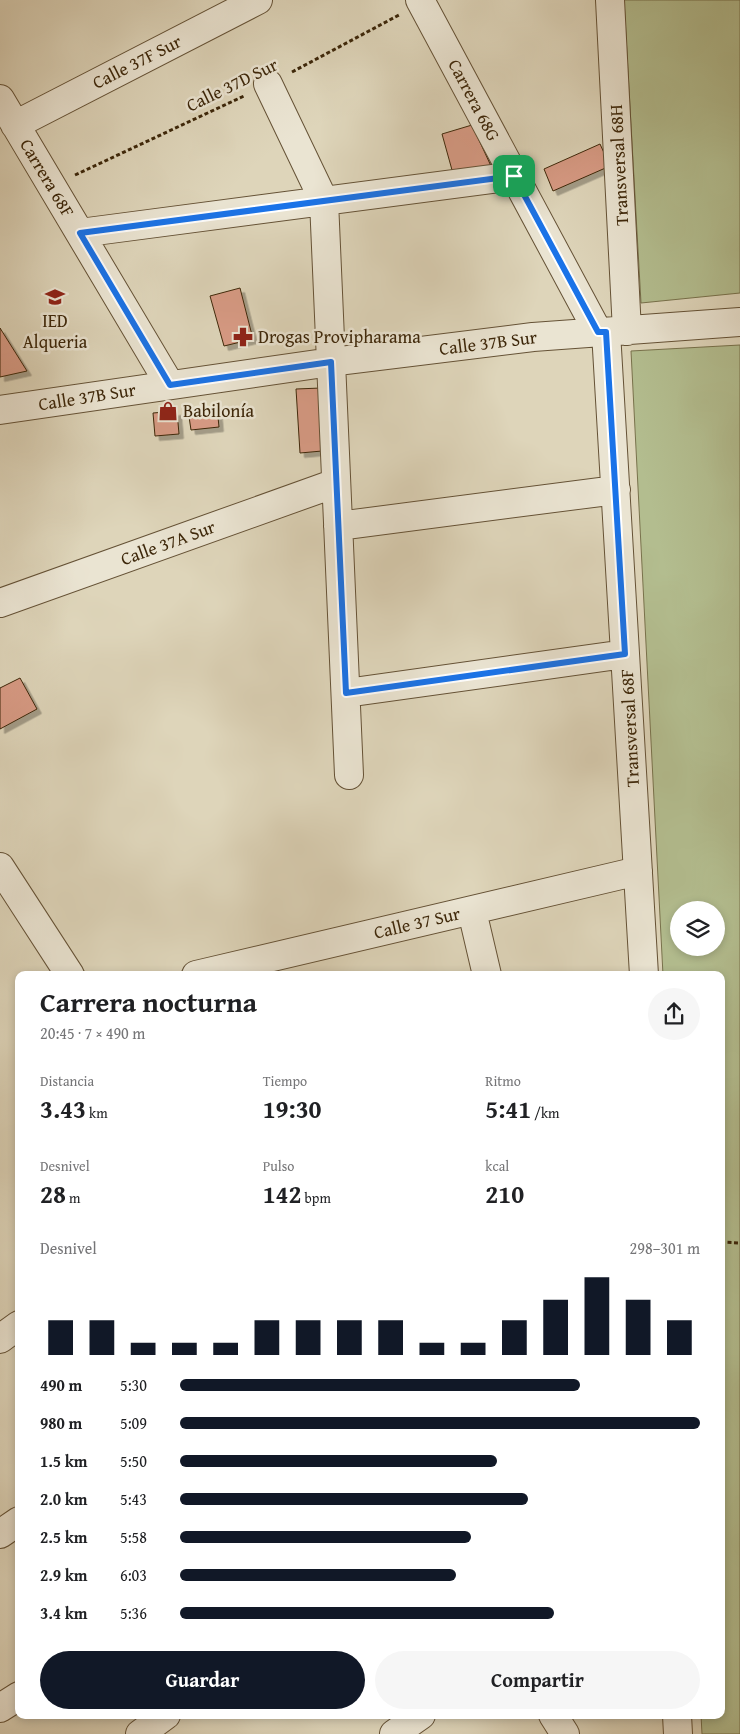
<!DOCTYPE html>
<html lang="es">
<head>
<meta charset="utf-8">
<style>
  body { margin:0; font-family:"Gentium Book Plus",serif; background:#f6f6f6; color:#202124; height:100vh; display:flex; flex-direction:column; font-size:19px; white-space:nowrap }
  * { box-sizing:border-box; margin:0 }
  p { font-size:16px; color:#757577 }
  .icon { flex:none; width:28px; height:28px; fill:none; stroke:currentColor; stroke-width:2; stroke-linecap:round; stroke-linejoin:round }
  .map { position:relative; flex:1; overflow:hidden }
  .drawer { position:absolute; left:15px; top:971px; width:710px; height:748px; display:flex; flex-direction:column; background:#fff; border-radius:10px; box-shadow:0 2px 8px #0003 }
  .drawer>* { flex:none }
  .tools { position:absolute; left:670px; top:901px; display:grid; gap:10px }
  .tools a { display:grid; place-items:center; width:55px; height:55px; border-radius:50%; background:#fff; box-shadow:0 2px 8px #0003; font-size:25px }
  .pin { position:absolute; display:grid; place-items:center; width:42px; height:42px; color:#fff; margin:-21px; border-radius:10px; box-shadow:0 2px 8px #0006 }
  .round { display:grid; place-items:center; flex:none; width:52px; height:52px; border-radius:26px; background:#f6f6f6 }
  .overview { display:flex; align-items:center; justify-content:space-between; height:85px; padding:0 25px }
  h1 { font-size:28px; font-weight:700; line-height:38px }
  .stats { display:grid; grid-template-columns:repeat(3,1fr); gap:8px; height:85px; padding:5px 25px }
  .stats div { display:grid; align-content:center }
  .stats b { font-size:25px; font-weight:700 }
  .stats small { font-size:14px; font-weight:400 }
  .stats p { font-size:14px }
  .chart { height:140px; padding:10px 25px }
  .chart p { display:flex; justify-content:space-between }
  .chart svg { width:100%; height:90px; margin-top:5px; stroke:#111827; stroke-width:6 }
  .action { display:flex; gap:10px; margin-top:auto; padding:10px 25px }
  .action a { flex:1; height:58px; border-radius:30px; background:#111827; color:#fff; font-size:20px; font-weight:700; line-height:58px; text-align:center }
  .action a+a { background:#f6f6f6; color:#202124 }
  ul { padding:0 25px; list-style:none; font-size:16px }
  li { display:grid; grid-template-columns:80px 60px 1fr; align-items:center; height:38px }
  li i { height:12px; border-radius:6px; background:#111827 }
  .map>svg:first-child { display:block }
  .green { fill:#b3bd8f; stroke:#78724c; fill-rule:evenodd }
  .building { fill:#d89b85; stroke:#3d270a; filter:url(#shadow) }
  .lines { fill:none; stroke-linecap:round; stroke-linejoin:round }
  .minor-casing { stroke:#655236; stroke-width:30 }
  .path { stroke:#3d270a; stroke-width:3; stroke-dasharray:4 2.5; stroke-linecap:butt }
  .minor { stroke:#eae4d2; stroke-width:28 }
  .route-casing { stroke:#fff; stroke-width:10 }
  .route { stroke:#1a73e8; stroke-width:6 }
  .labels { text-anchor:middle; stroke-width:5; stroke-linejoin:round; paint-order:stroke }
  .street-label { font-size:18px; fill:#3d270a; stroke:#eae4d2 }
  .poi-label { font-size:18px; fill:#3d270a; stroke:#eae4d2; text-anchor:start }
</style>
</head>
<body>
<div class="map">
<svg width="740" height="1734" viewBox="0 0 740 1734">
  <defs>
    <filter id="shadow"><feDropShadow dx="4.5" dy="4.5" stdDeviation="0" flood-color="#0004"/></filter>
  </defs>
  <rect width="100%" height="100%" fill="#ded5ba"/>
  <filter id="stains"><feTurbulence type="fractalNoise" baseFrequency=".004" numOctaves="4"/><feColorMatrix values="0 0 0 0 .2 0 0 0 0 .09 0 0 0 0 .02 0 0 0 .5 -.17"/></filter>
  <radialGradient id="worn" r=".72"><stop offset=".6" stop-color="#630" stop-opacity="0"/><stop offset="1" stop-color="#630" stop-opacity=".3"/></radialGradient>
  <!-- green -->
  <path class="green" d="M 624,0 L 740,0 L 740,293 L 641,303 Z
    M 740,345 L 740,1734 L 702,1734 L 701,1715 L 721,1715 L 721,975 L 663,975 L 631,351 ZM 679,910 L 716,910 L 716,948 L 679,948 Z"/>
  <!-- building -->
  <path class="building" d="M 472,125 L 491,166 L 452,170 L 442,134 Z
    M 600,144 L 610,166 L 553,191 L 544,169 Z
    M 240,288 L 253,339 L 224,346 L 210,296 Z
    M 0,328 L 27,371 L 0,377 Z
    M 321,388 L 333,450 L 300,453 L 296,389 Z
    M 217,407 L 219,427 L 191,430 L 188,410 Z
    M 177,411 L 179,434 L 155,436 L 153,413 Z
    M 20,678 L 37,709 L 0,729 L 0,688 Z"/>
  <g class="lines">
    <defs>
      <path id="minor" d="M 420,0 L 598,332
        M 610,0 L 627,331
        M 268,84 L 324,201 L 349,775
        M 0,99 L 170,385
        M 15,125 L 258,0
        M 80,233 L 514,176
        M 606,332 L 644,975
        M 0,410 L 331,362 L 533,337 L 740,322
        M 338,526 L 616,490
        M 0,603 L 336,483
        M 346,693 L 625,654
        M 0,867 L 70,975
        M 472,911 L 487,975
        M 196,975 L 638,871
        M 0,1339 L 19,1325
        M 0,1534 L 19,1521
        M 0,1708 L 19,1696
        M 553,1715 L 565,1734
        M 677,1715 L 678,1734
        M 140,1734 L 166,1715
        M 394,1734 L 421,1715"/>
    </defs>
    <!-- minor casing -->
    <use href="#minor" class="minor-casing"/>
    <!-- path -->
    <path class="path" d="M 292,72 L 399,15
      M 75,175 L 244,96
      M 721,1242 L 740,1243"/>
    <!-- minor -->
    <use href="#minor" class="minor"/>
  </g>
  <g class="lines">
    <defs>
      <path id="route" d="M 514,176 L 598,332 L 606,332 L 625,654 L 346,693 L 331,362 L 170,385 L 80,233 Z"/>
    </defs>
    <!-- route casing -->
    <use href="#route" class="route-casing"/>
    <!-- route -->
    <use href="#route" class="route"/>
  </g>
  <!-- icons -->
  <defs>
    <symbol id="school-bare" viewBox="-9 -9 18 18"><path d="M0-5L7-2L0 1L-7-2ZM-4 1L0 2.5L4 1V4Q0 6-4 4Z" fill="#8f2418" stroke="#eae4d2" stroke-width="2.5" paint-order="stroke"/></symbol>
    <symbol id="pharmacy-bare" viewBox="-9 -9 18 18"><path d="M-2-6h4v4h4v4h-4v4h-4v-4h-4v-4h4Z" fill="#8f2418" stroke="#eae4d2" stroke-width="2.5" paint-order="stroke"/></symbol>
    <symbol id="shop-bare" viewBox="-9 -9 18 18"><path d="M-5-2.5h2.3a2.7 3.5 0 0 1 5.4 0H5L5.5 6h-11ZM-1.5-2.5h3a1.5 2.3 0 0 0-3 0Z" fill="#8f2418" stroke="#eae4d2" stroke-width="2.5" paint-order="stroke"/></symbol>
  </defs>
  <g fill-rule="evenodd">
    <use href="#school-bare" x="41" y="283" width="28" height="28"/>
    <use href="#pharmacy-bare" x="229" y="323" width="28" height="28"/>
    <use href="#shop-bare" x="154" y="397" width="28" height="28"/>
  </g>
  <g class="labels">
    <!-- street labels -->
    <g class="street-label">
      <text transform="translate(137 62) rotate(-27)" y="6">Calle 37F Sur</text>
      <text transform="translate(232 85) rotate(-26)" y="6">Calle 37D Sur</text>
      <text transform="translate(474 100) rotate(62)" y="6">Carrera 68G</text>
      <text transform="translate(619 165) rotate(-93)" y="6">Transversal 68H</text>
      <text transform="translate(47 178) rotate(59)" y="6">Carrera 68F</text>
      <text transform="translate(488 343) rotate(-7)" y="6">Calle 37B Sur</text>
      <text transform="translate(87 397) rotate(-9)" y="6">Calle 37B Sur</text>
      <text transform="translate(168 543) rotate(-20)" y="6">Calle 37A Sur</text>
      <text transform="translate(630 728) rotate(-93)" y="6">Transversal 68F</text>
      <text transform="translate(417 923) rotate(-13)" y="6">Calle 37 Sur</text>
    </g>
    <!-- poi labels -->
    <g class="poi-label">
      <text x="55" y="327" text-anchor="middle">IED<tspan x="55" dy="21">Alqueria</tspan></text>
      <text x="258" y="343">Drogas Provipharama</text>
      <text x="183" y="417">Babilonía</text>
    </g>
  </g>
  <rect width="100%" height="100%" filter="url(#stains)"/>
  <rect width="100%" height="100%" fill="url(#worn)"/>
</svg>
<div class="tools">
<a><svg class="icon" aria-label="layers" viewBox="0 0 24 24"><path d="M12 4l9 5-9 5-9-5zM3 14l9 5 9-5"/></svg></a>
</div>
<div class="pin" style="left:514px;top:176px;background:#1e9e55"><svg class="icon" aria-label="arrive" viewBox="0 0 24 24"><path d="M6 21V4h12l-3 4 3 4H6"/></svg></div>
<section class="drawer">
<div class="overview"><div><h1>Carrera nocturna</h1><p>20:45 · 7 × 490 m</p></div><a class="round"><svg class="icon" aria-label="share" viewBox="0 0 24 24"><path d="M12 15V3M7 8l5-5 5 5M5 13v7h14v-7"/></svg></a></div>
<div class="stats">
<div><p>Distancia</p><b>3.43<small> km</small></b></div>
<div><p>Tiempo</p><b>19:30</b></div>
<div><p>Ritmo</p><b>5:41<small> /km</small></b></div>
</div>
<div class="stats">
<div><p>Desnivel</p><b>28<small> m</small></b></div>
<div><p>Pulso</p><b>142<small> bpm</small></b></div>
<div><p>kcal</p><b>210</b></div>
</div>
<div class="chart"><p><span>Desnivel</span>298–301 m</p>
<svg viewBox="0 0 160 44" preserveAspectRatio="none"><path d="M5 44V27M15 44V27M25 44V38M35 44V38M45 44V38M55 44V27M65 44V27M75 44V27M85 44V27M95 44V38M105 44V38M115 44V27M125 44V17M135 44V6M145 44V17M155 44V27"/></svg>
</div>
<ul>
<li><b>490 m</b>5:30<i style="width:77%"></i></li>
<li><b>980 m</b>5:09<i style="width:100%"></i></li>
<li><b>1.5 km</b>5:50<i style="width:61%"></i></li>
<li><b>2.0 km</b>5:43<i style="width:67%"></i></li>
<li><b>2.5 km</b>5:58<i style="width:56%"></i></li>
<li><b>2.9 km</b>6:03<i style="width:53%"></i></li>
<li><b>3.4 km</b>5:36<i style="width:72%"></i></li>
</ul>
<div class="action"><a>Guardar</a><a>Compartir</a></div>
</section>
</div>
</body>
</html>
